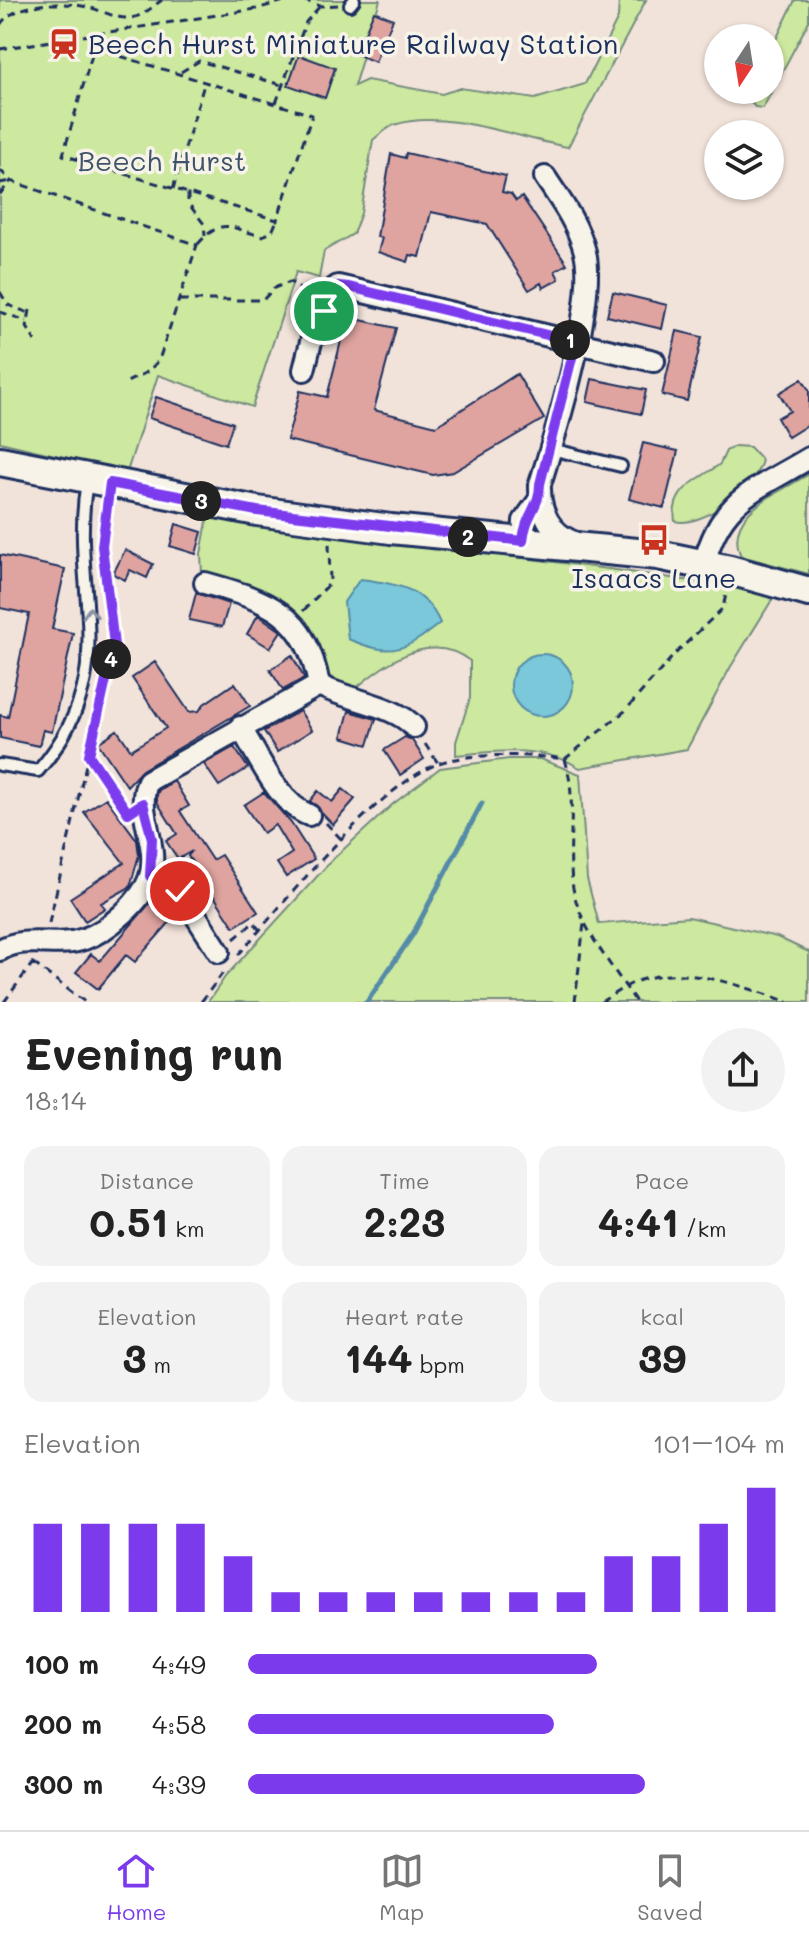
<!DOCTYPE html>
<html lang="en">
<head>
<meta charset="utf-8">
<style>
  body { margin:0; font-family:Mali,sans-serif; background:#f2f2f2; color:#222; height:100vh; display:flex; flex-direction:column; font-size:30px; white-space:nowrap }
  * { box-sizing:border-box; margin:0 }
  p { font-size:26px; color:#767676 }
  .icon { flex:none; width:44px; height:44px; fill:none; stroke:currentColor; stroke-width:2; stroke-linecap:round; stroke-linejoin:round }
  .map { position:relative; height:1002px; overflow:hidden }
  .details { display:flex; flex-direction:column; background:#fff; flex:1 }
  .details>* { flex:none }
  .needle { width:52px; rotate:192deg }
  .fabs { position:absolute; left:704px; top:24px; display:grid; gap:16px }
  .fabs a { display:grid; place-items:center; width:80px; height:80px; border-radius:50%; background:#fff; box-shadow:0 2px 6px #0004; font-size:40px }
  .pin { position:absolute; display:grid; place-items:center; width:68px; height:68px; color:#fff; margin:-34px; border:4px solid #fff; border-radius:50%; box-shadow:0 2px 8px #0007 }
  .km { position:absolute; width:40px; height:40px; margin:-20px; border-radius:50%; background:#222; color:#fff; font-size:22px; line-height:40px; text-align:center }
  .round { display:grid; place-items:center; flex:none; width:84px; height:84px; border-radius:42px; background:#f2f2f2 }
  .head { display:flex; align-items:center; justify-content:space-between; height:136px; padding:0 24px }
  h1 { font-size:44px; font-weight:800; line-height:60px }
  .figures { display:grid; grid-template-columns:repeat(3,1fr); gap:12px; height:136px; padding:8px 24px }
  .figures div { display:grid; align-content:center; border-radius:20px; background:#f2f2f2; text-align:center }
  .figures b { font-size:40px; font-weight:800 }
  .figures small { font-size:22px; font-weight:400 }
  .figures p { font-size:22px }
  .chart { height:224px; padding:16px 24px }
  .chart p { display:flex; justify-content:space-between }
  .chart svg { width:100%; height:144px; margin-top:8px; stroke:#7c3aed; stroke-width:6 }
  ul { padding:0 24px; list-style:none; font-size:26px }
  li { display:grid; grid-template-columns:128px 96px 1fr; align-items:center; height:60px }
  li i { height:20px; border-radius:10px; background:#7c3aed }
  .menu { display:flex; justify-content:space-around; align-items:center; height:112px; border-top:2px solid #e0e0e0; background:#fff; font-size:22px; color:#767676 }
  .menu a { display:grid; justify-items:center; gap:4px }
  .menu .selected { color:#7c3aed }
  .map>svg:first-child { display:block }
  .green { fill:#cde89f; stroke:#748c7e; stroke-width:2 }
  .water { fill:#7ac8d9; stroke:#548ba8; stroke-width:2 }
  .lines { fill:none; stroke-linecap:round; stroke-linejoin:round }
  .stream { stroke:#548ba8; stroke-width:5 }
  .building { fill:#dfa4a0; stroke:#1b2f5e; stroke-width:2 }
  .service-casing { stroke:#1b2f5e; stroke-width:16 }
  .minor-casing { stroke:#1b2f5e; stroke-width:26 }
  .secondary-casing { stroke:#1b2f5e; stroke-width:34 }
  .path { stroke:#1b2f5e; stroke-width:3; stroke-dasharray:8 6; stroke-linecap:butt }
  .service { stroke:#f7f3e8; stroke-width:10 }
  .minor { stroke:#f7f3e8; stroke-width:20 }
  .secondary { stroke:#f7f3e8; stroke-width:28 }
  .oneway { stroke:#8991a3 }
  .route-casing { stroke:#fff; stroke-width:16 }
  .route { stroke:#7c3aed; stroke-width:10 }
  .labels { text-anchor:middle; stroke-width:7; stroke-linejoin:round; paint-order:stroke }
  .poi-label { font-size:28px; fill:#1b2f5e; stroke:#f7f3e8; text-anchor:start }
  .park-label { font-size:28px; fill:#3f546b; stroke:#f7f3e8 }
</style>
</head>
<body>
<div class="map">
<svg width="809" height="1002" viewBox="0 0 809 1002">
  <rect width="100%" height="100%" fill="#f2e3da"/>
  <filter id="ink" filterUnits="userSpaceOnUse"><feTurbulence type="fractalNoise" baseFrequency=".0125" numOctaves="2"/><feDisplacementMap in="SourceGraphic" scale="16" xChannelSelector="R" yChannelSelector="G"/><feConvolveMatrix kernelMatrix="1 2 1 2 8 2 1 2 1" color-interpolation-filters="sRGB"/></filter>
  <g filter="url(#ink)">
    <!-- green -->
    <path class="green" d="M 0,0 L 380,0 L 354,86 L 367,80 L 442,94 L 460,88 L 535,99 L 585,84 L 618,18 L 619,0 L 646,0 L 568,147 C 518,138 443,108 394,125 C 387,128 379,135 373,140 L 361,213 L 353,234 L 324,251 L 319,278 L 296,272 L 252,407 L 158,375 L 127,472 L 0,442 Z
      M 795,0 L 809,0 L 809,21 L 763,108 L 755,107 L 748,99 L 752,90 L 770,90 L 770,52 Z
      M 735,446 L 750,447 L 762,460 C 757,486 701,529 675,521 C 670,488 699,480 720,464 L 726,451 Z
      M 809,474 L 809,574 L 741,556 C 722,513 779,493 809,474 Z
      M 208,516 C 396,546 588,561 775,595 L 730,668 L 687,749 L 580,768 C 544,745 497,751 456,755 L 456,742 L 470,698 L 470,661 C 430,630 384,663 353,691 L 324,674 L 318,648 L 202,574 L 201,554 Z
      M 509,759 L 540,759 L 580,774 L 587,879 L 599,924 L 689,917 L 777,937 L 809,952 L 809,1002 L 208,1002 L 225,977 L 333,859 L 393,804 L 440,768 Z"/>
    <!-- water -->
    <path class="water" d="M 360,579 C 397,584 424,587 440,623 C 404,652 392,657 348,639 L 344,602 Z
      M511 685a31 31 0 1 1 62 0a31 31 0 1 1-62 0Z"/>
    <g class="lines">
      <!-- stream -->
      <path class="stream" d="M 367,1002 L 413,934 L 482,803"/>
    </g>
    <!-- building -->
    <path class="building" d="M 374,11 L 393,19 L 375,62 L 356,54 Z
      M 299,55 L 335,68 L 325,98 L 288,85 Z
      M 406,153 L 506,176 L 502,192 L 511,194 L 516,201 L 522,197 L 567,264 L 555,271 L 559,279 L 543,288 L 541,283 L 529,290 L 487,224 L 431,212 L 420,257 L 410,255 L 408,262 L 378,252 L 382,238 L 377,237 L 391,154 L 405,158 Z
      M 613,292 L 667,305 L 662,329 L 607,316 Z
      M 347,317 L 396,328 L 374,410 L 436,426 L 517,374 L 544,419 L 453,472 L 433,475 L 287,440 L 300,391 L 327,397 Z
      M 677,331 L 702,337 L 687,401 L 662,395 Z
      M 592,379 L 646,390 L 641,414 L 587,402 Z
      M 802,379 L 809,390 L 809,424 L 788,437 L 777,418 L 790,411 L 779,393 Z
      M 156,397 L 233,423 L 226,444 L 149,418 Z
      M 643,443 L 678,451 L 664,508 L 629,499 Z
      M 176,524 L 202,532 L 196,554 L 170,546 Z
      M 125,550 L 153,564 L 147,578 L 130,570 L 125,580 L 113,574 Z
      M 0,555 L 65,569 L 52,629 L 73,633 L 52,732 L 43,730 L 39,746 L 0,738 L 0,715 L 8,717 L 29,614 L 0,608 Z
      M 196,593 L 229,604 L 222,627 L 189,620 Z
      M 258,615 L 281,631 L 270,648 L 247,634 Z
      M 292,655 L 304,678 L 283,690 L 270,670 Z
      M 155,662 L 189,712 L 199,711 L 204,704 L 235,683 L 250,706 L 142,770 L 127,786 L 98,743 L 117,730 L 131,750 L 166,728 L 132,678 Z
      M 300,711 L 312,730 L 277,752 L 264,731 Z
      M 349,711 L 376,719 L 368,745 L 342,737 Z
      M 405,737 L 412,740 L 424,759 L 400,775 L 384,750 Z
      M 234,747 L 248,768 L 219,786 L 204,764 Z
      M 174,781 L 189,806 L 180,811 L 212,860 L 221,855 L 258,912 L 234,927 L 188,856 L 192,851 L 178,859 L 166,841 L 177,834 L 157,802 L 157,795 L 159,790 Z
      M 343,789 L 355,799 L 333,825 L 310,801 L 318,791 L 332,802 Z
      M 264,792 L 291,823 L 314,859 L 286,877 L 277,863 L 292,853 L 275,825 L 263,833 L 244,805 Z
      M 106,798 L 137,840 L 139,855 L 130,887 L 101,903 L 105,908 L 85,921 L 70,898 L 124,863 L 84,812 Z
      M 156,896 L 177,914 L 135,962 L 126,955 L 98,989 L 76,972 L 91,954 L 100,961 Z"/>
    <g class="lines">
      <defs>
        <path id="service" d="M 350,5 L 354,0
          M 551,449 L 621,466
          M 0,765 L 38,771 C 126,669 68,592 87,481"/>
        <path id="minor" d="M 545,177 C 561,201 578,224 585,252 C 597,300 556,433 540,484 C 539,511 550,534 576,543
          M 304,370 C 310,347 319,298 338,286 L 654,361
          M 523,541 L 524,521 L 540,499
          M 704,564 C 720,499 756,490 809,458
          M 319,685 C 346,700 396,705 414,727
          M 240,727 C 258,754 277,803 309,815
          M 150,876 L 180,891 L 219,952
          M 0,950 C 27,934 56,949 84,939 C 108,931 142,901 150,877 C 160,844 134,811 148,781 L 319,685 C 306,613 269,601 205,583"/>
        <path id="secondary" d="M 0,461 L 257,511 L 391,529 L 658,555 L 730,570 L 809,592"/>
      </defs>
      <!-- service casing -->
      <use href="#service" class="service-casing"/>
      <!-- minor casing -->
      <use href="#minor" class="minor-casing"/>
      <!-- secondary casing -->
      <use href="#secondary" class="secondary-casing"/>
      <!-- path -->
      <path class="path" d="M 303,0 L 320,6 L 338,5
        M 0,25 C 14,2 63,1 87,7 C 102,10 115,19 130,18 C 142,17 152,7 162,0
        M 94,48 L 312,115 L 277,220 L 63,155 Z
        M 0,49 L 256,9 L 288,0
        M 181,72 L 199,61 L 282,85
        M 276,103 L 306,22 L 320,6
        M 0,170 L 11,181 L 197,245 L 159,360 L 149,371 L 125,383
        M 0,183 L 11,181
        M 173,189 L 205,81
        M 188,193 L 188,203 L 204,224 L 205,236
        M 0,194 L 11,181
        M 198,244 C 224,215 231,229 262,236 L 272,232 L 277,220
        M 0,292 L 8,305 L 29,313
        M 180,300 L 263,300 L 274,288 L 290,282 L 309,295
        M 30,310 L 27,327 L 35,341
        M 0,312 L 27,321
        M 303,611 L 330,583 L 329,542
        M 425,744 L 438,763
        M 89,755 L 124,808
        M 565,759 C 578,802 566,845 573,888 C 580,929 614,968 636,1002
        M 326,823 L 342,840
        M 49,923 L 114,645 L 102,546 L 107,504
        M 234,939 L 254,922 L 260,931
        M 238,955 C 286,901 372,791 437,764 C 465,752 534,755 565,759 L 625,711 L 674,655 L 723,608 L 726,594
        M 33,963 L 85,1002
        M 4,1002 L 35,960
        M 201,1002 L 225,970
        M 575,1002 L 584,923
        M 601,1002 C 617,992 633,980 652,977 C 694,968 749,988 788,1002"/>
      <!-- service -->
      <use href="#service" class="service"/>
      <!-- minor -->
      <use href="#minor" class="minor"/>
      <!-- secondary -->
      <use href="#secondary" class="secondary"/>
    </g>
    <!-- one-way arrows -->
    <defs><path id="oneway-chevron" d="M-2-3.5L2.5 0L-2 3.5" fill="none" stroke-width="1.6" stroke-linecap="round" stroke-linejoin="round" transform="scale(2)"/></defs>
    <use class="oneway" href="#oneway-chevron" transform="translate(90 613) rotate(-93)"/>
  </g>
  <g class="lines" filter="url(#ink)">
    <defs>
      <path id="route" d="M 180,891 L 150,876 L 152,839 L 143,803 L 128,813 L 89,755 L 114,645 L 102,546 L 110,483 L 257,511 L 523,541 C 525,515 540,507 540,484 L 576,342 L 349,287 L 338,286 L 329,291 L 324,311"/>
    </defs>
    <!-- route casing -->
    <use href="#route" class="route-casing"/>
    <!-- route -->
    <use href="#route" class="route"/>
  </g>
  <!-- icons -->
  <defs>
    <symbol id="station-bare" viewBox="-9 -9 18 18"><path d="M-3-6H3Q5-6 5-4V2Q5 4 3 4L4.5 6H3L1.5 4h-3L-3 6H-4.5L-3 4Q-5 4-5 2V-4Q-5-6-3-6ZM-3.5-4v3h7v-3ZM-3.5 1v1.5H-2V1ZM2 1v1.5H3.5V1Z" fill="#c8321e" stroke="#f7f3e8" stroke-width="2.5" paint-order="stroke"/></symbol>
    <symbol id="bus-bare" viewBox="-9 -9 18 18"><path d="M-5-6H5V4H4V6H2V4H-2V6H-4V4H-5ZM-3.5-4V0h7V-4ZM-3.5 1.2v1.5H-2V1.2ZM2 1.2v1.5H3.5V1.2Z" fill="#c8321e" stroke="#f7f3e8" stroke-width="2.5" paint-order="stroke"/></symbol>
  </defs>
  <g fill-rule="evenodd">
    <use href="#station-bare" x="42" y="22" width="44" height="44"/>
    <use href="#bus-bare" x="632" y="518" width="44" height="44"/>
  </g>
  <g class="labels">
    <!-- poi labels -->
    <g class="poi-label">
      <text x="88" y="54">Beech Hurst Miniature Railway Station</text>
      <text x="654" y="588" text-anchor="middle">Isaacs Lane</text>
    </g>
    <!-- park labels -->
    <g class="park-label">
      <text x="162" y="171">Beech Hurst</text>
    </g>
  </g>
</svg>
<div class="fabs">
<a><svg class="needle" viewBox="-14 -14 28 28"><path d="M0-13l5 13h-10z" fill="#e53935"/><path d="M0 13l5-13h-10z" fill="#767676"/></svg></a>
<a><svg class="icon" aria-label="layers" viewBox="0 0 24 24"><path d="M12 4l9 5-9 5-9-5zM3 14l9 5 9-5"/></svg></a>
</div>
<div class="pin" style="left:324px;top:311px;background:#1e9e55"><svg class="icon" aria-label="arrive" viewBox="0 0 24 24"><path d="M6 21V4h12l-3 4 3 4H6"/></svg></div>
<div class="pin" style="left:180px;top:891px;background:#d93025"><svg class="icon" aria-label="check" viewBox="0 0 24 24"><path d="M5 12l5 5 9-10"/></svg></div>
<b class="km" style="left:570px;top:340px">1</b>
<b class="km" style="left:468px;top:537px">2</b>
<b class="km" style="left:201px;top:501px">3</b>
<b class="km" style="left:111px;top:659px">4</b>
</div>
<section class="details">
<div class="head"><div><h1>Evening run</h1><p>18:14</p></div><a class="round"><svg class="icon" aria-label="share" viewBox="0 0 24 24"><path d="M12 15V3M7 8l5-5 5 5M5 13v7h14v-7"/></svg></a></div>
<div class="figures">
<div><p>Distance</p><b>0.51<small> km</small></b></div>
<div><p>Time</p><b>2:23</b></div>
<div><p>Pace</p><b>4:41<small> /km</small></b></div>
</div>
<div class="figures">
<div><p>Elevation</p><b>3<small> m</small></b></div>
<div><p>Heart rate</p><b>144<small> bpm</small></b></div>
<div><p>kcal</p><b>39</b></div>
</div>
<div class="chart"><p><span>Elevation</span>101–104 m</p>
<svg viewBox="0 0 160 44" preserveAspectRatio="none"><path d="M5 44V17M15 44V17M25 44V17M35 44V17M45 44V27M55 44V38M65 44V38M75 44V38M85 44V38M95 44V38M105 44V38M115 44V38M125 44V27M135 44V27M145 44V17M155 44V6"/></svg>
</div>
<ul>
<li><b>100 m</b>4:49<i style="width:65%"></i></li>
<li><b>200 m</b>4:58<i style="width:57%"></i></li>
<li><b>300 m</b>4:39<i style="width:74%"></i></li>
</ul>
</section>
<nav class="menu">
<a class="selected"><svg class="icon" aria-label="home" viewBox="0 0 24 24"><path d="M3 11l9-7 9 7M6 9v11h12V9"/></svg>Home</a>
<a><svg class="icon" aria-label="map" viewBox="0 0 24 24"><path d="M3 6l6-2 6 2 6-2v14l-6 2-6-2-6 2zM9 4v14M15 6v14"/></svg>Map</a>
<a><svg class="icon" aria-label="saved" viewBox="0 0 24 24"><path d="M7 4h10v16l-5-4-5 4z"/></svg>Saved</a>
</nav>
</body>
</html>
